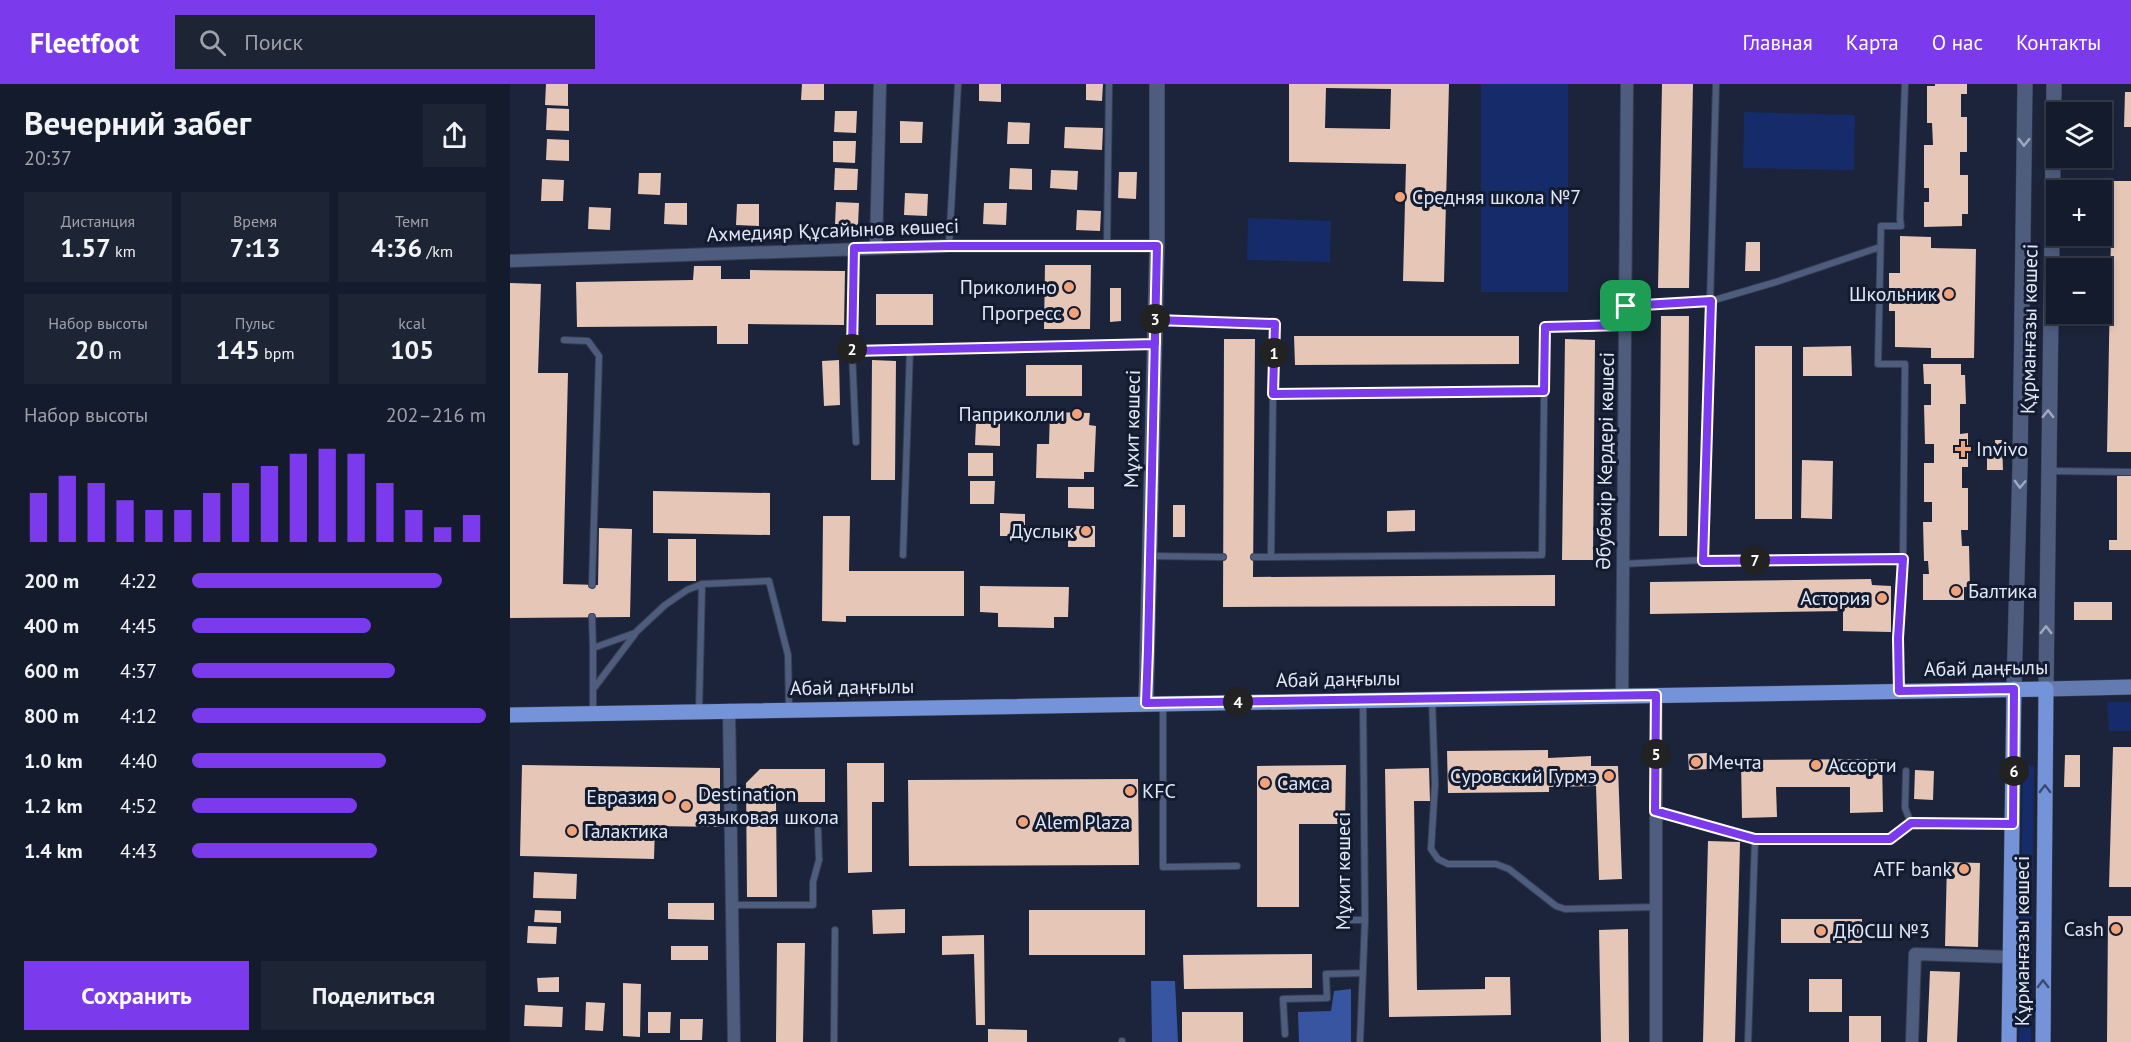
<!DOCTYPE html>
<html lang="ru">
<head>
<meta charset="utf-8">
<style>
  body { margin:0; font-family:"PT Sans",sans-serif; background:#1d2434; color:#f1f3f6; height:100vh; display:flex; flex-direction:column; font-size:22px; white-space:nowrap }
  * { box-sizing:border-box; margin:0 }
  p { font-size:20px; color:#9da1a9 }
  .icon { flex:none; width:33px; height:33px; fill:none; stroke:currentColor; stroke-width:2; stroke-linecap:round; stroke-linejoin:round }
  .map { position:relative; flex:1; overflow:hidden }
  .sheet { display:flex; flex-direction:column; background:#141b2c; width:510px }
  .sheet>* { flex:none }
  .controls { position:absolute; left:1536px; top:18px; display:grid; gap:12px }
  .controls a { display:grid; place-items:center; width:66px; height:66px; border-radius:0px; background:#141b2c; box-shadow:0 3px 9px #0003,0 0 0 2px #333948; font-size:30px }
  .pin { position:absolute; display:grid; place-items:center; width:51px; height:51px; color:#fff; margin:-26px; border-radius:12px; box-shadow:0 3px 9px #0006 }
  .km { position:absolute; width:30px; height:30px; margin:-15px; border-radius:50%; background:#222; color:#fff; font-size:16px; line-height:30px; text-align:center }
  .round { display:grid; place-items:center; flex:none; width:63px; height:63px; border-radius:0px; background:#1d2434 }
  .headline { display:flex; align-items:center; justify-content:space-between; height:102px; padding:0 24px }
  h1 { font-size:33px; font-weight:700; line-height:45px }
  .stats { display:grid; grid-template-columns:repeat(3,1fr); gap:9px; height:102px; padding:6px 24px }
  .stats div { display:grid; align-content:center; border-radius:0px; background:#1d2434; text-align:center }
  .stats b { font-size:26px; font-weight:700 }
  .stats small { font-size:16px; font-weight:400 }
  .stats p { font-size:16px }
  .chart { height:168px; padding:12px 24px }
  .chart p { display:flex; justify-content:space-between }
  .chart svg { width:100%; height:108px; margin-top:6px; stroke:#7c3aed; stroke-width:6 }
  .cta { display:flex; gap:12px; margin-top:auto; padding:12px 24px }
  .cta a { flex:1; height:69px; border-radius:0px; background:#7c3aed; color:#fff; font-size:24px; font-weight:700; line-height:69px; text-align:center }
  .cta a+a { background:#1d2434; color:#f1f3f6 }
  ul { padding:0 24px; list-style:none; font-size:20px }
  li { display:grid; grid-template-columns:96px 72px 1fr; align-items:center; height:45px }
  li i { height:15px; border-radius:8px; background:#7c3aed }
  header { display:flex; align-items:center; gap:36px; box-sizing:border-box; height:84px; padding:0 30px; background:#7c3aed; color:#fff }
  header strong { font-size:28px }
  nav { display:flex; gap:33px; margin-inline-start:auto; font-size:21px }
  .search { width:420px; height:54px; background:#1d2434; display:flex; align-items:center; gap:15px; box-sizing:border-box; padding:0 21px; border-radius:0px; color:#9da1a9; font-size:22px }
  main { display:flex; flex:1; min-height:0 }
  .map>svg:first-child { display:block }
  .green { fill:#162b6a }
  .forest { fill:#3855a1 }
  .building { fill:#e6c6b6; fill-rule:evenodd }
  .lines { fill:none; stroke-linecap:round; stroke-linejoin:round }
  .service-casing { stroke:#373f54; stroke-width:8 }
  .minor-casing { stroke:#373f54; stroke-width:14 }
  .tertiary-casing { stroke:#373f54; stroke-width:16 }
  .secondary-casing { stroke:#373f54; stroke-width:16 }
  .primary-casing { stroke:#373f54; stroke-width:16 }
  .service { stroke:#4e5d7e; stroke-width:6 }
  .minor { stroke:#4e5d7e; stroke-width:12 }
  .tertiary { stroke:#4e5d7e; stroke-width:15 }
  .secondary { stroke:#647bb1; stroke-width:15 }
  .primary { stroke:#7593d8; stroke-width:15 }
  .oneway { stroke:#9fa9c0 }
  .oneway2 { stroke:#3a4b73 }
  .route-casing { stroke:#fff; stroke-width:12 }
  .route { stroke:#7c3aed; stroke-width:8 }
  .poi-dot { fill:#f0a27a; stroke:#121b2f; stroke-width:2 }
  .labels { text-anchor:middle; stroke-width:6; stroke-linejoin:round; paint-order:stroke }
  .poi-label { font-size:20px; fill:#e1e8f6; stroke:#121b2f; text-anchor:start }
  .street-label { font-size:20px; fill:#e1e8f6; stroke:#121b2f }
</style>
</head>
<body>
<header>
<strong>Fleetfoot</strong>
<div class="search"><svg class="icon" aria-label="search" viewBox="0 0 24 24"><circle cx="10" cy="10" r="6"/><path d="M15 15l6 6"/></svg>Поиск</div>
<nav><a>Главная</a><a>Карта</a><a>О нас</a><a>Контакты</a></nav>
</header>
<main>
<section class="sheet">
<div class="headline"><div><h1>Вечерний забег</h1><p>20:37</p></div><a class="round"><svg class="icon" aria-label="share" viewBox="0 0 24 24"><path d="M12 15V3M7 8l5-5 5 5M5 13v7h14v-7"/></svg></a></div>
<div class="stats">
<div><p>Дистанция</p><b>1.57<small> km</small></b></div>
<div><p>Время</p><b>7:13</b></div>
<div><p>Темп</p><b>4:36<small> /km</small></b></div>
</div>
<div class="stats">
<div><p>Набор высоты</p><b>20<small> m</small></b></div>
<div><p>Пульс</p><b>145<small> bpm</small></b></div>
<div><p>kcal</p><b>105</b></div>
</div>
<div class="chart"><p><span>Набор высоты</span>202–216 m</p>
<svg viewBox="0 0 160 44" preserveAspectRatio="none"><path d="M5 44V24M15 44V17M25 44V20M35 44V27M45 44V31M55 44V31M65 44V24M75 44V20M85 44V13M95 44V8M105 44V6M115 44V8M125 44V20M135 44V31M145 44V38M155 44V33"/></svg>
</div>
<ul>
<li><b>200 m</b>4:22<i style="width:85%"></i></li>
<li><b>400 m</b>4:45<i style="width:61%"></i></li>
<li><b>600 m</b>4:37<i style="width:69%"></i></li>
<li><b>800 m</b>4:12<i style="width:100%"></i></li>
<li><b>1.0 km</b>4:40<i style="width:66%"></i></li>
<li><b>1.2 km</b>4:52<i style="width:56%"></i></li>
<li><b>1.4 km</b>4:43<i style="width:63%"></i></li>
</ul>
<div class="cta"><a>Сохранить</a><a>Поделиться</a></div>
</section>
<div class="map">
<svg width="1621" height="958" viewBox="0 0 1621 958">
  <rect width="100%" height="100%" fill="#1b243a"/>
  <!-- green -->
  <path class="green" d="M 971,0 L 1058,0 L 1058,208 L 971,208 Z
    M 1234,28 L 1345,31 L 1344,86 L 1233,84 Z
    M 738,134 L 821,137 L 820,178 L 737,176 Z
    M 1597,618 L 1621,618 L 1621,647 L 1599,647 Z
    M 1513,681 L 1524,682 L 1521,958 L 1509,958 Z"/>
  <!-- forest -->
  <path class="forest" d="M 641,897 L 665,897 L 668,958 L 642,958 Z
    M 841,905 L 841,958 L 789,958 L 788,928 L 821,927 L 824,907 Z"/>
  <!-- building -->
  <path class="building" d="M 36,0 L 58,0 L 58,22 L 35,21 Z
    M 292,0 L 314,0 L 314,16 L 291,16 Z
    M 469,0 L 491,0 L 491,18 L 469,17 Z
    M 576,0 L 593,0 L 592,17 L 576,16 Z
    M 779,0 L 939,0 L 934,198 L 893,197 L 896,80 L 779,78 ZM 816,4 L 881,5 L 880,45 L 815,44 Z
    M 1152,0 L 1183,0 L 1179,204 L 1148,204 Z
    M 1425,0 L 1457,0 L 1457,10 L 1451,10 L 1451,33 L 1457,33 L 1457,68 L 1450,68 L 1450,91 L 1458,91 L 1458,130 L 1452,130 L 1452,142 L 1414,143 L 1414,118 L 1419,118 L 1419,104 L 1414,104 L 1414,61 L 1423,61 L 1422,39 L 1417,39 L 1417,2 L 1425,2 Z
    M 1615,8 L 1621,8 L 1621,43 L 1614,43 Z
    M 37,24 L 59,25 L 59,47 L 36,46 Z
    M 325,27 L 347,27 L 346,49 L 324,48 Z
    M 390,37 L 413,38 L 412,59 L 390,59 Z
    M 498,38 L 520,39 L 519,60 L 497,60 Z
    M 555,43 L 593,44 L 592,66 L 554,64 Z
    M 37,55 L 59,56 L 59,77 L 36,76 Z
    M 323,57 L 346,57 L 345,79 L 323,78 Z
    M 325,84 L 348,85 L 347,106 L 324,106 Z
    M 500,84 L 522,85 L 522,106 L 499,105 Z
    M 541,86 L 568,87 L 567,106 L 540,104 Z
    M 609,88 L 627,88 L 626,115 L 608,114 Z
    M 129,89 L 151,89 L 150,111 L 128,110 Z
    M 32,95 L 54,96 L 53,117 L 31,117 Z
    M 1602,97 L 1621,97 L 1621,368 L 1597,368 Z
    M 395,109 L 418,110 L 417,132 L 394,131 Z
    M 326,118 L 349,119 L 348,141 L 325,140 Z
    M 155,119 L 177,119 L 177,141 L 154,140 Z
    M 474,119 L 497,119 L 496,141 L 473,140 Z
    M 227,120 L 249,120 L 249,142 L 226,141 Z
    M 79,123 L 101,124 L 100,146 L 78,145 Z
    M 567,126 L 591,127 L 590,147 L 566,146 Z
    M 1390,152 L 1421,153 L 1421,164 L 1466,165 L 1464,274 L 1421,274 L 1421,264 L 1385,263 L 1385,227 L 1379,227 L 1379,189 L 1390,189 Z
    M 1236,158 L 1250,158 L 1250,187 L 1235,187 Z
    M 535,181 L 581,181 L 580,245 L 534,245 Z
    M 184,182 L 211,182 L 211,195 L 240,195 L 240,186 L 335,187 L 334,241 L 238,240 L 238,260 L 207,260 L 207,242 L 67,243 L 66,198 L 183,196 Z
    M 0,199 L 31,200 L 28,289 L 58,289 L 53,500 L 88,501 L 89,444 L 122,445 L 120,533 L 0,534 Z
    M 600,204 L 611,204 L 611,237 L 600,238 Z
    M 366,210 L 423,210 L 423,241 L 366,241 Z
    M 1151,232 L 1179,232 L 1177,452 L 1149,452 Z
    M 784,252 L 1009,252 L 1009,280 L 785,281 Z
    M 714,255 L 745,255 L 743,493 L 1045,491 L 1045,522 L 713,523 Z
    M 1055,255 L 1085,256 L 1083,476 L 1052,476 Z
    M 1245,262 L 1282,262 L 1282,435 L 1245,435 Z
    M 1341,262 L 1342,292 L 1293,292 L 1293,263 Z
    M 329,276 L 330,321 L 314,322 L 312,277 Z
    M 362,276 L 386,277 L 385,396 L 361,396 Z
    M 1413,280 L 1451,280 L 1451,291 L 1455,291 L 1456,320 L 1450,320 L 1450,350 L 1458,349 L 1458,383 L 1452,383 L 1452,404 L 1458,404 L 1458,446 L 1451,446 L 1452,462 L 1459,462 L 1460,503 L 1454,503 L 1454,516 L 1413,516 L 1413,490 L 1419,490 L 1418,477 L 1414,477 L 1413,438 L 1422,438 L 1422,418 L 1414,418 L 1414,379 L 1424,379 L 1424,360 L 1415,360 L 1414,321 L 1421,321 L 1421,300 L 1414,300 Z
    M 516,281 L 572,281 L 572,312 L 516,312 Z
    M 540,328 L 580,329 L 579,341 L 586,342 L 584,388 L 574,388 L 574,395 L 526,394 L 527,360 L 539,360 Z
    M 466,338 L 490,339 L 490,362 L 465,361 Z
    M 1485,356 L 1492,356 L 1493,386 L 1477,386 L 1477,373 L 1486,372 Z
    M 458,369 L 483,369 L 483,392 L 458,392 Z
    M 1292,376 L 1323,377 L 1322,435 L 1291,434 Z
    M 1607,392 L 1621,392 L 1621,466 L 1599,466 L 1599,456 L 1607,456 Z
    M 460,397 L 485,397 L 484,420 L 460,420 Z
    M 558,403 L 584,403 L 584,425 L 558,424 Z
    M 143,407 L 260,409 L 260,451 L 143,449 Z
    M 663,421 L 675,421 L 675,453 L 663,453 Z
    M 905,426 L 905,447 L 877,448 L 877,427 Z
    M 490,429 L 515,430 L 515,452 L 490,452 Z
    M 313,432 L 340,432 L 339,487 L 454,487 L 454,532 L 336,532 L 336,538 L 312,537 Z
    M 558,442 L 585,442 L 585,463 L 558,463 Z
    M 158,455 L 186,455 L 186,497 L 158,497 Z
    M 1361,495 L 1362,501 L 1381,502 L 1381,548 L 1333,547 L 1333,527 L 1140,530 L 1140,498 Z
    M 470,502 L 559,503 L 558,533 L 544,533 L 544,544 L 488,543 L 488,529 L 470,528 Z
    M 1564,518 L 1602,518 L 1602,536 L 1564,536 Z
    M 1603,663 L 1621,663 L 1621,803 L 1599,803 Z
    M 1038,666 L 1038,674 L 1081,672 L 1081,682 L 1108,682 L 1112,795 L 1089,796 L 1086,702 L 1039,703 L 1039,708 L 938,709 L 937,667 Z
    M 1197,669 L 1198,685 L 1179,686 L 1178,670 Z
    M 1555,671 L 1570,671 L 1570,703 L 1554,703 Z
    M 1372,675 L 1373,728 L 1340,729 L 1340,703 L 1266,703 L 1267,733 L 1232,734 L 1231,676 Z
    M 337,679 L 374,679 L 374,718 L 362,718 L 362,788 L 338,789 Z
    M 12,681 L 210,684 L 210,743 L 145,742 L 144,775 L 10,772 Z
    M 836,681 L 835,740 L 789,740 L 789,823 L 747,823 L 747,682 Z
    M 919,684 L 920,717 L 904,717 L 907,906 L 975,905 L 975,893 L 1000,893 L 1001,931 L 879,933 L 875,685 Z
    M 250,685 L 315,685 L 315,718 L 266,718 L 267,813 L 237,813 L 236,699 Z
    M 1405,686 L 1424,687 L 1423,716 L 1404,715 Z
    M 628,695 L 629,781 L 399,782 L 398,696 Z
    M 1198,757 L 1230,758 L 1225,958 L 1193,958 Z
    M 1437,778 L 1470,779 L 1468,863 L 1435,862 Z
    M 24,788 L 67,790 L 66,815 L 23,814 Z
    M 158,819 L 204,819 L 204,836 L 158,835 Z
    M 395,825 L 395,849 L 363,850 L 362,826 Z
    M 25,826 L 51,827 L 51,839 L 24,838 Z
    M 519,826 L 635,826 L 635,871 L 519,871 Z
    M 1598,832 L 1621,832 L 1621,958 L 1597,958 Z
    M 1271,835 L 1352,835 L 1352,859 L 1271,859 Z
    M 18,842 L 47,843 L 46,860 L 17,859 Z
    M 1118,845 L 1119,958 L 1091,958 L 1089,846 Z
    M 474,851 L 475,941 L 466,941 L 464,870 L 432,871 L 432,852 Z
    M 267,859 L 295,859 L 293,958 L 266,958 Z
    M 161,862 L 198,862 L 198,876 L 161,876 Z
    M 802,870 L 802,904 L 674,905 L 673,871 Z
    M 1420,887 L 1450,888 L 1447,958 L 1417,958 Z
    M 49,893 L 49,908 L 28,908 L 27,894 Z
    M 1299,895 L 1332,895 L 1332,928 L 1299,928 Z
    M 113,899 L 131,900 L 130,953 L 113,952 Z
    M 76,918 L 95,919 L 93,947 L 75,946 Z
    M 15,921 L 53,923 L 52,943 L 14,942 Z
    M 138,928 L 161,928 L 160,949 L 138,949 Z
    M 672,928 L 733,928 L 733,958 L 672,958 Z
    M 1339,932 L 1371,932 L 1371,958 L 1339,958 Z
    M 170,935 L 193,935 L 192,956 L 170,956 Z
    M 478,945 L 517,946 L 517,958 L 478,958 Z"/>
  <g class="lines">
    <defs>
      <path id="service" d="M 439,162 L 448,0
        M 597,162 L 599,0
        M 344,165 L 342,267 L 644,260
        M 1116,222 L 1201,217 L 1266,198 L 1370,163
        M 645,236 L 765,240 L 763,310 L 1034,307
        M 54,256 L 78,257 L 89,272 L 82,501
        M 342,267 L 346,358
        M 1541,387 L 1621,388
        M 393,471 L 400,265
        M 640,472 L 713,473
        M 744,473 L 1032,471 L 1035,243 L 1116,241
        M 761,473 L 763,310
        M 1193,476 L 1206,0
        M 1112,480 L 1193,476 L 1393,475
        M 82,533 L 83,564
        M 84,604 L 125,550
        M 1389,607 L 1388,554 L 1393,475 L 1395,280 L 1368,280 L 1371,142 L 1391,142 L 1390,135 L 1395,0
        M 922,615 L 925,700 L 921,765 L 928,775 L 938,780 L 986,780 L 999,785 L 1046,822 L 1055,825 L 1146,823
        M 653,620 L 653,783 L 727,782
        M 189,627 L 192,500 L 259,497 L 278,571 L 279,625
        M 83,629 L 83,564 L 125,549 L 155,521 L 177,506 L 192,500
        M 1396,687 L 1395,724 L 1401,739
        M 1146,727 L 1245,755 L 1380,755 L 1401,739 L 1502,740
        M 223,821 L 303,821 L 303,798 L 309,776 L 308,746
        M 831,836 L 855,836
        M 775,950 L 773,915 L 817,914 L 816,890 L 853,889
        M 324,958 L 325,846
        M 612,958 L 612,957
        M 850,958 L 855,836 L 853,616
        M 1238,958 L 1245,755"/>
      <path id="minor" d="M 366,163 L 370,0
        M 0,177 L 439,162 L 647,162
        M 1112,611 L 1117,0
        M 1146,611 L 1146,958
        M 219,626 L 224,958
        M 1402,958 L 1405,870 L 1501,873"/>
      <path id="tertiary" d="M 1504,605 L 1510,381 L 1515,0
        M 1536,605 L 1544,0
        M 636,619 L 647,162 L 647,0"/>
      <path id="secondary" d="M 1536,605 L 1621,603"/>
      <path id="primary" d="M 0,631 L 1536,605 L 1533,958
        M 1499,958 L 1504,605"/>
    </defs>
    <!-- service casing -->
    <use href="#service" class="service-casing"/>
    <!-- minor casing -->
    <use href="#minor" class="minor-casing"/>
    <!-- tertiary casing -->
    <use href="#tertiary" class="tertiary-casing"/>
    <!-- secondary casing -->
    <use href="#secondary" class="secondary-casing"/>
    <!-- primary casing -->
    <use href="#primary" class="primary-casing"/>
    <!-- service -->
    <use href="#service" class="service"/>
    <!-- minor -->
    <use href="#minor" class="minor"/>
    <!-- tertiary -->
    <use href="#tertiary" class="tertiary"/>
    <!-- secondary -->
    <use href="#secondary" class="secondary"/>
    <!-- primary -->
    <use href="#primary" class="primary"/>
  </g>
  <!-- one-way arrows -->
  <defs><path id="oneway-chevron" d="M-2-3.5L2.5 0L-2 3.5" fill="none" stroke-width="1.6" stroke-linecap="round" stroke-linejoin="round" transform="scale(1.5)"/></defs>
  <g class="oneway">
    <use href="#oneway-chevron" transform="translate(1514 58) rotate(91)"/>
    <use href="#oneway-chevron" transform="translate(1538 330) rotate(-89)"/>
    <use href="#oneway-chevron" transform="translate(1510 400) rotate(92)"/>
    <use href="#oneway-chevron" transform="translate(1536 546) rotate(-90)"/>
  </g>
  <g class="oneway2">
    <use href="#oneway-chevron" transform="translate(1535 705) rotate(-90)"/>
    <use href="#oneway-chevron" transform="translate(1533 900) rotate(-90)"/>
  </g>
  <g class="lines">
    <defs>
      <path id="route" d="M 1116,222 L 1116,241 L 1035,243 L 1034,307 L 763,310 L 765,240 L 645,236 L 645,260 L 342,267 L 344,164 L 439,162 L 647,162 L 638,566 L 636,619 L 1146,611 L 1145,727 L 1245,755 L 1380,755 L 1401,739 L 1503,740 L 1504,605 L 1389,607 L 1388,554 L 1393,475 L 1193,477 L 1201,217 L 1116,222"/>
    </defs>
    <!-- route casing -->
    <use href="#route" class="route-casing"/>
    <!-- route -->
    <use href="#route" class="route"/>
  </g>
  <!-- markers -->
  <g class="poi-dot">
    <circle cx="890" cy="113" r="6"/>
    <circle cx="559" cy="203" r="6"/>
    <circle cx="1439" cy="210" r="6"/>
    <circle cx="564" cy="229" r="6"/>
    <circle cx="567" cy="330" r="6"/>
    <path d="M1450 356h6v6h6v6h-6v6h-6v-6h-6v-6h6z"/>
    <circle cx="576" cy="447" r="6"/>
    <circle cx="1446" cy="507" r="6"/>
    <circle cx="1372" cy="514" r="6"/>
    <circle cx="1186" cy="678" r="6"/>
    <circle cx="1306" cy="681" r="6"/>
    <circle cx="1099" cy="692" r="6"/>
    <circle cx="755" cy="699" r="6"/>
    <circle cx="620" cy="707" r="6"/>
    <circle cx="159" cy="713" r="6"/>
    <circle cx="176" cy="722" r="6"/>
    <circle cx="513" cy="738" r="6"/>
    <circle cx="62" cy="747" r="6"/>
    <circle cx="1454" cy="785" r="6"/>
    <circle cx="1606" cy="845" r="6"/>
    <circle cx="1311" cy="847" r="6"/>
  </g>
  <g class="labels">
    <!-- poi labels -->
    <g class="poi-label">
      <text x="902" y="120">Средняя школа №7</text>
      <text x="547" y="210" text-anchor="end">Приколино</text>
      <text x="1427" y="217" text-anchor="end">Школьник</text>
      <text x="552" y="236" text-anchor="end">Прогресс</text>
      <text x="555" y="337" text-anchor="end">Паприколли</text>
      <text x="1466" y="372">Invivo</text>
      <text x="564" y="454" text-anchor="end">Дуслык</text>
      <text x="1458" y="514">Балтика</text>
      <text x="1360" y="521" text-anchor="end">Астория</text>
      <text x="1198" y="685">Мечта</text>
      <text x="1318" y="688">Ассорти</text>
      <text x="1087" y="699" text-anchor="end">Суровский Гурмэ</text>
      <text x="767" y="706">Самса</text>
      <text x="632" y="714">KFC</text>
      <text x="188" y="717">Destination<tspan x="188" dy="23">языковая школа</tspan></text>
      <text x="147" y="720" text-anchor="end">Евразия</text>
      <text x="525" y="745">Alem Plaza</text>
      <text x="74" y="754">Галактика</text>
      <text x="1442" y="792" text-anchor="end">ATF bank</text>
      <text x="1594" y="852" text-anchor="end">Cash</text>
      <text x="1323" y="854">ДЮСШ №3</text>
    </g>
    <!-- street labels -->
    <g class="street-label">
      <text transform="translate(323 146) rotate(-2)" y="7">Ахмедияр Құсайынов көшесі</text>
      <text transform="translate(1519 245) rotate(-89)" y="7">Құрманғазы көшесі</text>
      <text transform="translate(622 345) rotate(-89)" y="7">Мұхит көшесі</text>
      <text transform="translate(1095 377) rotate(-89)" y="7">Әбубәкір Кердері көшесі</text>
      <text transform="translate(1476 584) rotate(-1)" y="7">Абай даңғылы</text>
      <text transform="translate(828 595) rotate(-1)" y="7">Абай даңғылы</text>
      <text transform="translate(342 603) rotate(-1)" y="7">Абай даңғылы</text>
      <text transform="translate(833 787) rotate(-90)" y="7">Мұхит көшесі</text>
      <text transform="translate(1512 857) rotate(-90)" y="7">Құрманғазы көшесі</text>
    </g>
  </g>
</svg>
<div class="controls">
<a><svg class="icon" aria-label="layers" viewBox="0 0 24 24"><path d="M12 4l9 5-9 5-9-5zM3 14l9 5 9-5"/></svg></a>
<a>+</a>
<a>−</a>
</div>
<div class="pin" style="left:1116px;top:222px;background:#1e9e55"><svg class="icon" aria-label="arrive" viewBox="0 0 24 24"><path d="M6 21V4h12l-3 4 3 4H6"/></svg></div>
<b class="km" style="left:764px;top:269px">1</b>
<b class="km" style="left:342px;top:265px">2</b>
<b class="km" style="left:645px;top:235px">3</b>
<b class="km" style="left:728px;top:618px">4</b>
<b class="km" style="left:1146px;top:670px">5</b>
<b class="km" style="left:1504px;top:687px">6</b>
<b class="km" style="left:1245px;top:476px">7</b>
</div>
</main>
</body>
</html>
